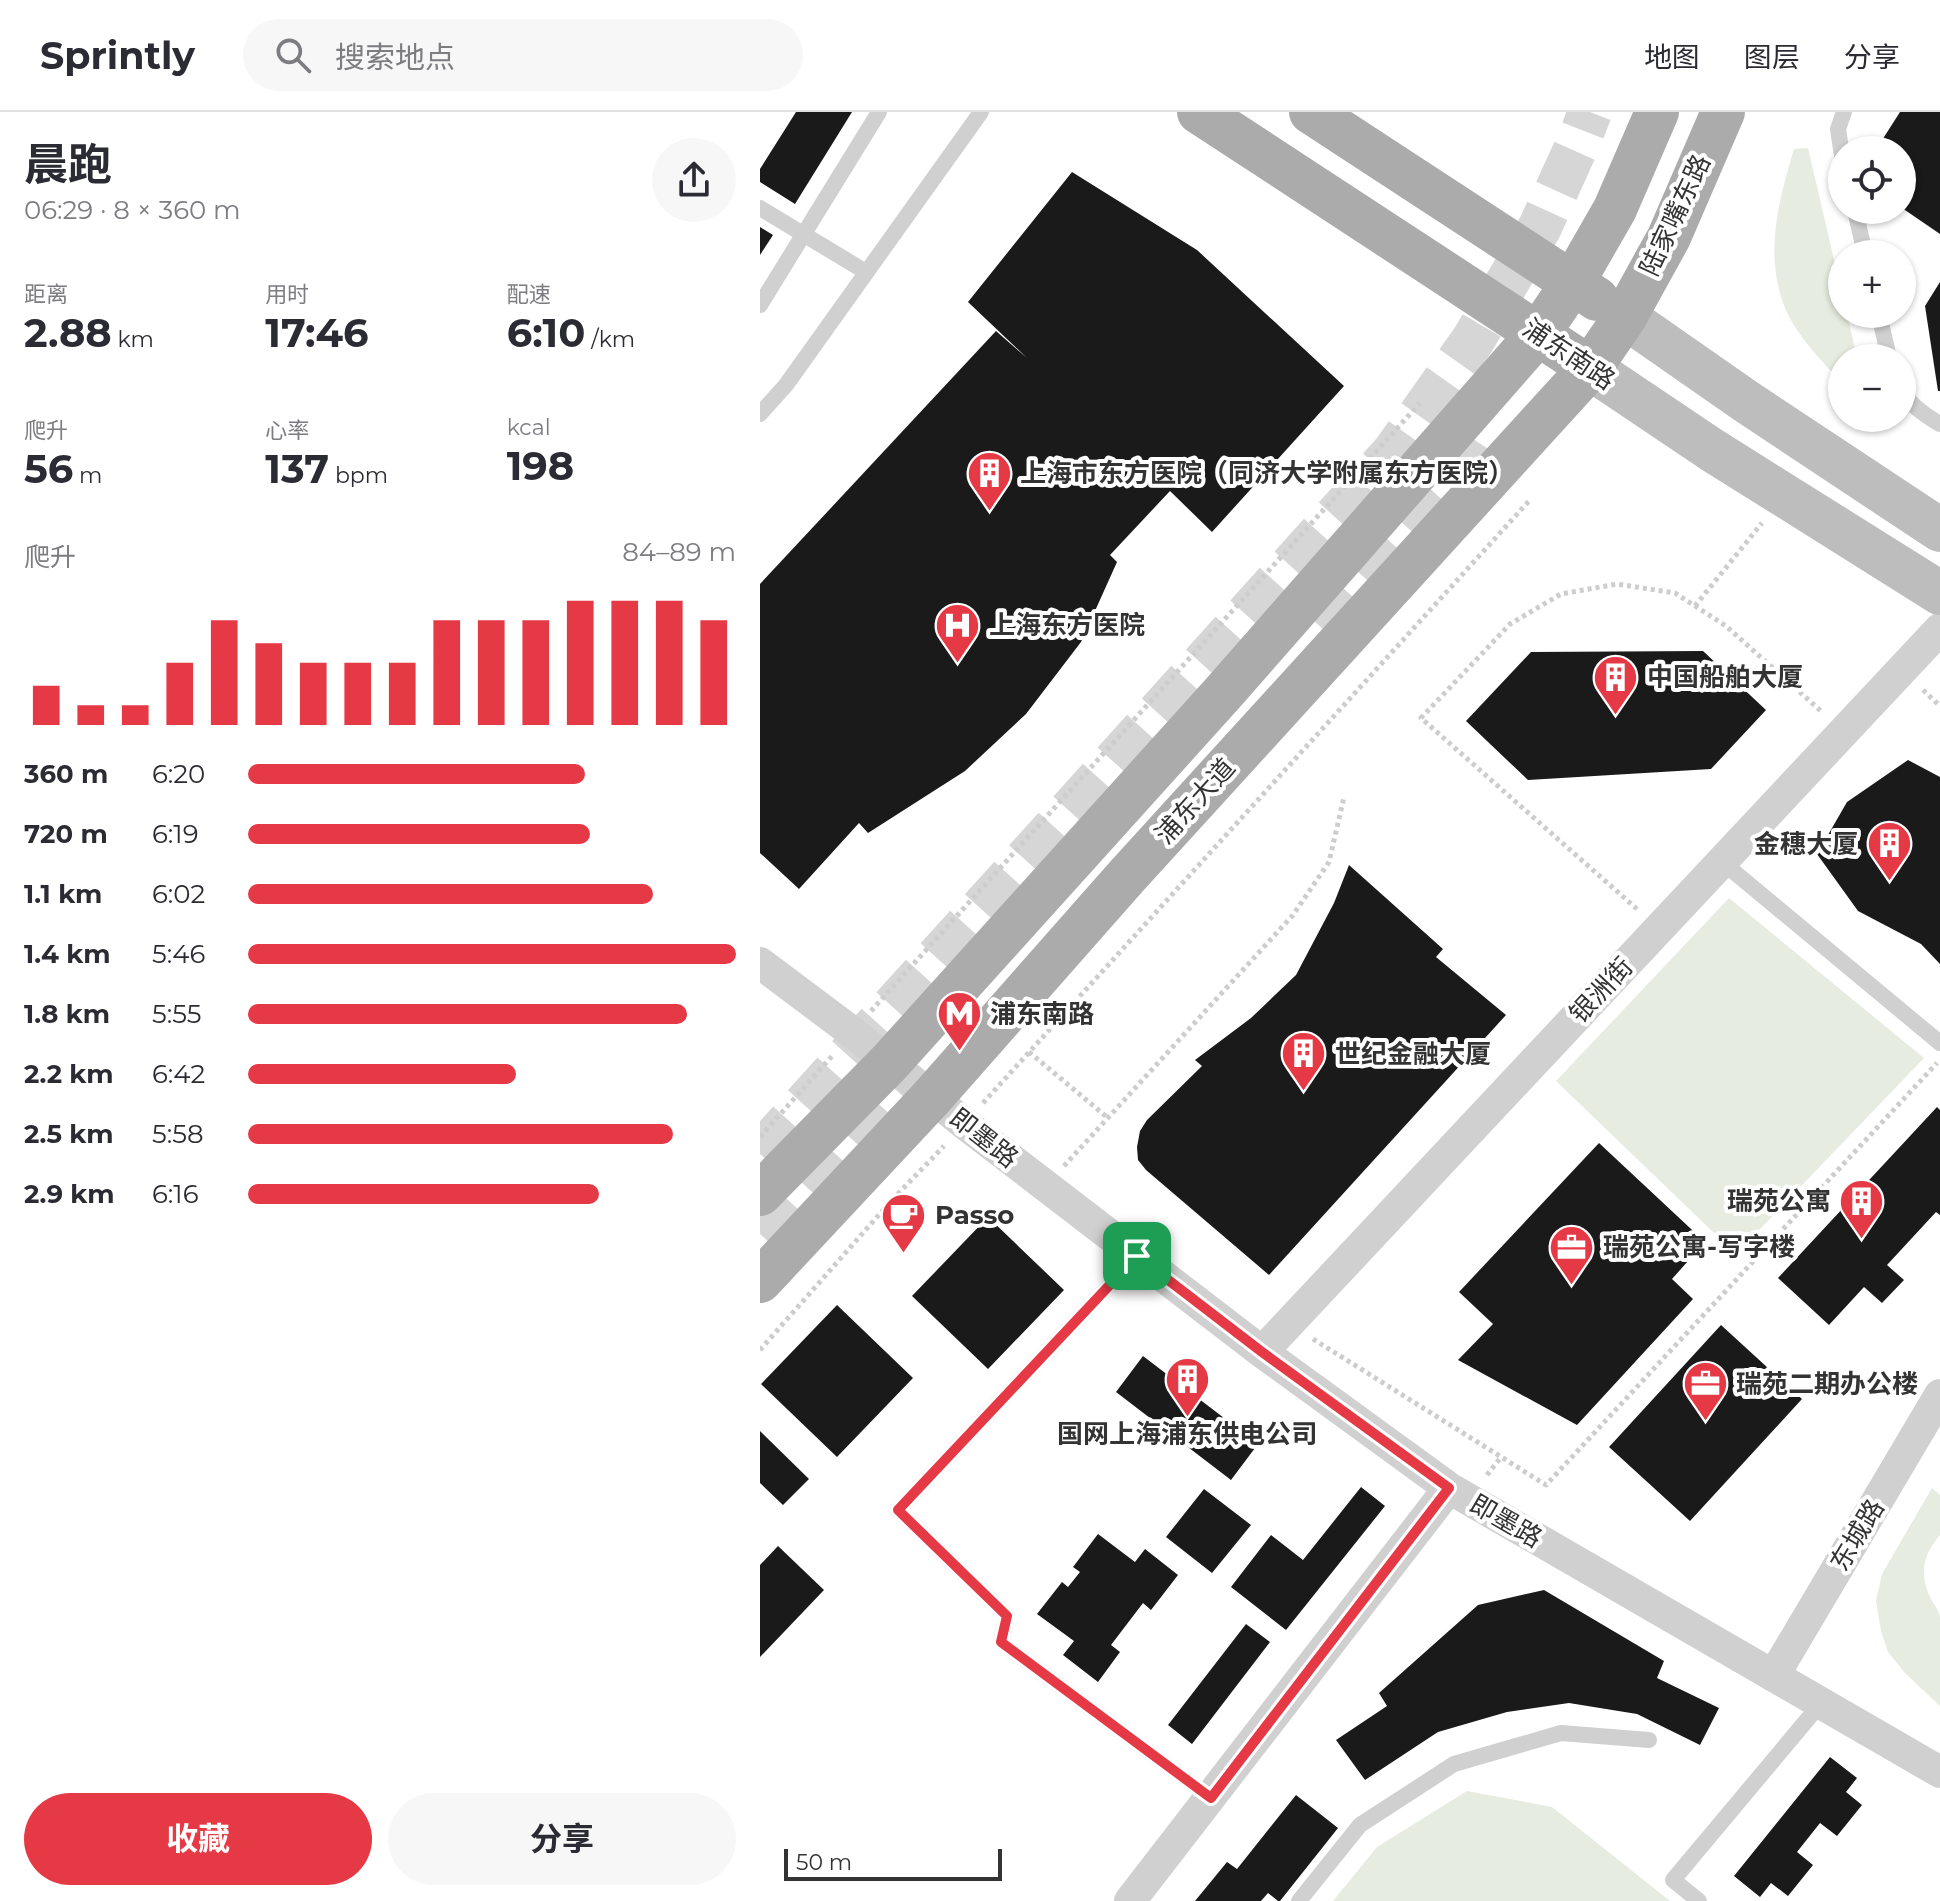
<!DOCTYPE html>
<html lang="zh">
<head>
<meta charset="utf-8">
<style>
  body { margin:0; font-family:Montserrat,"Noto Sans SC",sans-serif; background:#f7f7f7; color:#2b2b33; height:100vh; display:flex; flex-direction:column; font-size:30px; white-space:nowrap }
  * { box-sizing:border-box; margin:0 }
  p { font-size:26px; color:#7c7c81 }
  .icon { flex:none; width:44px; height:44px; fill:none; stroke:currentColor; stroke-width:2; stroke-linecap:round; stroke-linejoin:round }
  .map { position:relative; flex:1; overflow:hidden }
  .side { display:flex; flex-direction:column; background:#fff; width:760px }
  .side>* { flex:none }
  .fabs { position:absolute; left:1068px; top:24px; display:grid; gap:16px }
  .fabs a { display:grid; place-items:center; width:88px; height:88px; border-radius:50%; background:#fff; box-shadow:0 2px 6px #0004; font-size:40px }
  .scale { position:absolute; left:24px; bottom:20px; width:218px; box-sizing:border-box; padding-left:8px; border:4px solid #333; border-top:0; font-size:22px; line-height:28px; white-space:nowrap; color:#333; -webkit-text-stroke:6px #fff; paint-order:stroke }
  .pin { position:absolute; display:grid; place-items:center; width:68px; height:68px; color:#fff; margin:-34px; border-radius:16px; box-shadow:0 4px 12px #0006 }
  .round { display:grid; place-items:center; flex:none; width:84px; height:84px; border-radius:42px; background:#f7f7f7 }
  .headline { display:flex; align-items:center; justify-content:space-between; height:136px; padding:0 24px }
  h1 { font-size:44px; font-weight:700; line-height:60px }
  .metrics { display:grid; grid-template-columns:repeat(3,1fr); gap:12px; height:136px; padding:8px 24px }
  .metrics div { display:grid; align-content:center }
  .metrics b { font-size:40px; font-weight:700 }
  .metrics small { font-size:22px; font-weight:400 }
  .metrics p { font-size:22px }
  .chart { height:224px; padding:16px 24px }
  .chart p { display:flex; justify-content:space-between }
  .chart svg { width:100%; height:144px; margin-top:8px; stroke:#e63946; stroke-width:6 }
  .cta { display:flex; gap:16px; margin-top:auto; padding:16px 24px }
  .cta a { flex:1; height:92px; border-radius:48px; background:#e63946; color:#fff; font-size:32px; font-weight:700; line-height:92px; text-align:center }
  .cta a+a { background:#f7f7f7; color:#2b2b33 }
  ul { padding:0 24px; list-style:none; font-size:26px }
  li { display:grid; grid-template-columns:128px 96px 1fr; align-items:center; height:60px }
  li i { height:20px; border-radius:10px; background:#e63946 }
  header { display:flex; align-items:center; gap:48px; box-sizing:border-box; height:112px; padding:0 40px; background:#fff; border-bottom:2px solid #e1e1e2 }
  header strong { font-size:38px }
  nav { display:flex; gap:44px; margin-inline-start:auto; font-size:28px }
  .search { width:560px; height:72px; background:#f7f7f7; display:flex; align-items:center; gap:20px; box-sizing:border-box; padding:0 28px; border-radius:44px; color:#7c7c81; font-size:30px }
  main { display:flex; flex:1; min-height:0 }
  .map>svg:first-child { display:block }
  .green { fill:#e6ecdf }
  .building { fill:#1a1a1a }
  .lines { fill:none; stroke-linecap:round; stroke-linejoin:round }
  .primary-tunnel { stroke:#d6d6d6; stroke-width:44; stroke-dasharray:44 22; stroke-linecap:butt }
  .path { stroke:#cdcdcd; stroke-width:5; stroke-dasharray:4 4; stroke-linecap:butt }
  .lane { stroke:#d0d0d0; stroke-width:16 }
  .street { stroke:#d0d0d0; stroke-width:32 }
  .secondary { stroke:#bdbdbd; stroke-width:44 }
  .primary { stroke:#ababab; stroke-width:44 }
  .route-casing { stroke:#fff; stroke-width:16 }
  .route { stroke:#e63946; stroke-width:10 }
  .labels { text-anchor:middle; stroke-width:8; stroke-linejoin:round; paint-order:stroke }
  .street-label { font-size:26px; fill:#333; stroke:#fff }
  .poi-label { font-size:26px; font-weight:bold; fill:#333; stroke:#fff; text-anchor:start }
</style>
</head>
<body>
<header>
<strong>Sprintly</strong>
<div class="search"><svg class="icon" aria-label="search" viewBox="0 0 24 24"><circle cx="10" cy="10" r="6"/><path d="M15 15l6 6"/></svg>搜索地点</div>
<nav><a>地图</a><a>图层</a><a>分享</a></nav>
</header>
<main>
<section class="side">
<div class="headline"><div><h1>晨跑</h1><p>06:29 · 8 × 360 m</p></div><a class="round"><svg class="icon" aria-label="share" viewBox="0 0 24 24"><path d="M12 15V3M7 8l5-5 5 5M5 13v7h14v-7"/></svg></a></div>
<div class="metrics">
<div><p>距离</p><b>2.88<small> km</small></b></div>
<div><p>用时</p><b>17:46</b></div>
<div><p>配速</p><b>6:10<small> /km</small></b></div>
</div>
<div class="metrics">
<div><p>爬升</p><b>56<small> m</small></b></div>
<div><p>心率</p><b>137<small> bpm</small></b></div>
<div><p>kcal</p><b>198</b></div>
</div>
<div class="chart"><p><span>爬升</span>84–89 m</p>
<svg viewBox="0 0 160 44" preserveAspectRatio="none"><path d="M5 44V32M15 44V38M25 44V38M35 44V25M45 44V12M55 44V19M65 44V25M75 44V25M85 44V25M95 44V12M105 44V12M115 44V12M125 44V6M135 44V6M145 44V6M155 44V12"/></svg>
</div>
<ul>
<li><b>360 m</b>6:20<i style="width:69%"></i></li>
<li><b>720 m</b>6:19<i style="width:70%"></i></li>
<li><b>1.1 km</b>6:02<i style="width:83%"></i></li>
<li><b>1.4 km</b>5:46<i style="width:100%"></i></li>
<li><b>1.8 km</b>5:55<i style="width:90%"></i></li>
<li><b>2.2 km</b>6:42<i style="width:55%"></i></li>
<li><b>2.5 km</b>5:58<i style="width:87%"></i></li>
<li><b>2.9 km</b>6:16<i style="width:72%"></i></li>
</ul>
<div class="cta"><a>收藏</a><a>分享</a></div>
</section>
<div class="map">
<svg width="1180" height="1789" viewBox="0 0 1180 1789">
  <rect width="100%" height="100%" fill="#fff"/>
  <!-- green -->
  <path class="green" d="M 1048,36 L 1082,182 L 1082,202 L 1087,202 L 1097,246 L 1082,246 L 1082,271 C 1063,250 1036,223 1025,196 C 1004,143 1018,90 1034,37 Z
    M 969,786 L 1164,946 L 976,1142 L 796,969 Z
    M 1172,1376 L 1180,1383 L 1180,1423 C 1163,1443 1159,1461 1170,1485 C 1174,1493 1180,1499 1180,1507 C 1180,1536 1180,1565 1180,1594 L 1145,1561 L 1128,1540 L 1121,1519 L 1116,1489 L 1122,1462 Z
    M 707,1679 L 792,1695 L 910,1789 L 573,1789 L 617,1735 Z"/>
  <!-- building -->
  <path class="building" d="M 36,0 L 92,0 L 35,92 L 0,70 L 0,57 Z
    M 1140,0 L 1180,0 L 1180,122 L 1142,96 L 1142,38 L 1117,38 L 1117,36 Z
    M 312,60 L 437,138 L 584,274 L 452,420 L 410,379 L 350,443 L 357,450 L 321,530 L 266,602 L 205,659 L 108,721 L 99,711 L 39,777 L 0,741 L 0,472 L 236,219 L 267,246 L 208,190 Z
    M 0,115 L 13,123 L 0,143 Z
    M 1180,170 L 1180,279 L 1178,279 L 1165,194 Z
    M 943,539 L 1006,598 L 951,657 L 768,668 L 706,609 L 771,540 Z
    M 1148,648 L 1180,665 L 1180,852 L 1161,832 L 1098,799 L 1057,742 L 1087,690 Z
    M 589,753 L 683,837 L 676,845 L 746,903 L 509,1163 L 386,1058 L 378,1048 L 377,1035 L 380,1019 L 387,1008 L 442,954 L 435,948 L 491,906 L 536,863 L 574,791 Z
    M 1177,995 L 1180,998 L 1180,1103 L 1176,1100 L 1127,1153 L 1144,1168 L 1122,1191 L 1104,1175 L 1069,1213 L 1018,1166 Z
    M 839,1031 L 945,1130 L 912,1167 L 933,1187 L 817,1313 L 698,1248 L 733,1212 L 699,1180 Z
    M 228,1105 L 304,1178 L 228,1257 L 152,1184 Z
    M 77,1193 L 153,1266 L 77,1345 L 1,1272 Z
    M 961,1213 L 1042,1287 L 930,1409 L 849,1335 Z
    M 383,1244 L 498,1332 L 471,1368 L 356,1280 Z
    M 0,1319 L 49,1367 L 23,1393 L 0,1371 Z
    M 601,1375 L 625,1394 L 526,1518 L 471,1475 L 511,1423 L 543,1448 Z
    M 444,1377 L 491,1413 L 452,1461 L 406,1425 Z
    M 338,1422 L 375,1450 L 385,1437 L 418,1463 L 391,1498 L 383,1491 L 351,1533 L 360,1540 L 338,1570 L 303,1543 L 314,1529 L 277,1502 L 302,1470 L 308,1475 L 320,1460 L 313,1455 Z
    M 18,1434 L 64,1478 L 0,1545 L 0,1453 Z
    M 784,1478 L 904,1549 L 897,1566 L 959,1596 L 940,1633 L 877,1602 L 809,1591 L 747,1600 L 678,1620 L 605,1668 L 576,1628 L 627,1594 L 619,1581 L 718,1493 Z
    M 486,1512 L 510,1530 L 432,1632 L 408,1613 Z
    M 1070,1645 L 1097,1666 L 1086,1680 L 1102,1693 L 1077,1724 L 1060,1711 L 1037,1740 L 1053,1753 L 1028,1784 L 1011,1771 L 1000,1785 L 974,1764 Z
    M 536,1683 L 578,1716 L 520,1789 L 518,1789 L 508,1781 L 501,1789 L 435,1789 L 467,1750 L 477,1757 Z"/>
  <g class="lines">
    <!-- primary-tunnel -->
    <path class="primary-tunnel" d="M 554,509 L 680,370 L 723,307
      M 0,1042 L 634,340 L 713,228 L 780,115 L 818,31 L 830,0
      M 0,1122 L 135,973"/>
    <!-- path -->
    <path class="path" d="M 935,494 L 1002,411
      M 1163,578 L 1180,594
      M 877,797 L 661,606 L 750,512 L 801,482 L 857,472 L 915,481 L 966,514 L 1062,600
      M 111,899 L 660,291
      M 269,940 L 348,1006
      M 223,991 L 769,389
      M 0,1025 L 73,943
      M 304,1054 L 533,803 L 569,750 L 584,685
      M 553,1227 L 786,1373 L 1177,951
      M 0,1238 L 131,1089 L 184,1034
      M 727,1363 L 741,1345"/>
    <!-- lane -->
    <path class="lane" d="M 1082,44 L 1078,17 L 1084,0
      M 0,96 L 106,160
      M 1095,98 L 1105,142
      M 0,193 L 119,0
      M 1119,202 L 1129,246
      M 1142,279 C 1150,293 1166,304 1180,312
      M 0,302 L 26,273 L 221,0
      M 961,749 L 1180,931
      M 377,1144 L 138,1398 L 247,1504 L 241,1530 L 451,1686
      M 539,1789 L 600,1713 L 694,1652 L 801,1621 L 889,1628
      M 939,1789 L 913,1768 L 1062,1590"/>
    <!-- street -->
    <path class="street" d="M 0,851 L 92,920 L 205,1012 L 502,1240 L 689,1376 L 1180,1660
      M 502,1240 L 1180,517
      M 1014,1563 L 1180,1283
      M 370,1789 L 689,1376"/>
    <!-- secondary -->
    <path class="secondary" d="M 865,205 L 987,290 L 1180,418
      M 830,256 L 952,338 L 1180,481"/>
    <!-- primary -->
    <path class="primary" d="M 439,0 L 830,256
      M 551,0 L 837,187
      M 0,1082 L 129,951 L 463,581 L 778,222 L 812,172 L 855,97 L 897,0
      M 0,1169 L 172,985 L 366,765 L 830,256 L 865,205 L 909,125 L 963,0"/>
  </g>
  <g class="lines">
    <defs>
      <path id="route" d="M 377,1144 L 502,1240 L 689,1376 L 451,1686 L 241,1530 L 247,1504 L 138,1398 Z"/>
    </defs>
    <!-- route casing -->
    <use href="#route" class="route-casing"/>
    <!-- route -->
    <use href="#route" class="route"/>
  </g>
  <!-- icons -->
  <defs>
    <symbol id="building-pin" viewBox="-11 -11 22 30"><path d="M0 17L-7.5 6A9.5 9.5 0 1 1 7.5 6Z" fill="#e63946" stroke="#fff"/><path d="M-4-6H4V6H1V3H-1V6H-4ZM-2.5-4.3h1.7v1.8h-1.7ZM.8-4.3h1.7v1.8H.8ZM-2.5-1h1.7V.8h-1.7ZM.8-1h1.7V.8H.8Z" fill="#fff"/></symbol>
    <symbol id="hospital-pin" viewBox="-11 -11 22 30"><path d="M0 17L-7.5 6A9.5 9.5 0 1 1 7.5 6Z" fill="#e63946" stroke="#fff"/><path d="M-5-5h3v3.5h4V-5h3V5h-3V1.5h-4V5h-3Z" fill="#fff"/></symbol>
    <symbol id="metro-pin" viewBox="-11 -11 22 30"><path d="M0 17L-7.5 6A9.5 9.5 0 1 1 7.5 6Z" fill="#e63946" stroke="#fff"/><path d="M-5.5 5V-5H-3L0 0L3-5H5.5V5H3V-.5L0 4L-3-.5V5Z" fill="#fff"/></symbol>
    <symbol id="cafe-pin" viewBox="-11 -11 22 30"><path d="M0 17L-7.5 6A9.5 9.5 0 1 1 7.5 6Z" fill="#e63946" stroke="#fff"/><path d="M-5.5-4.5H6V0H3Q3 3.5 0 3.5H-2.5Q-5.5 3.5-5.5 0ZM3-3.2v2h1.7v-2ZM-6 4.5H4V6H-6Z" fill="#fff"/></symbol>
    <symbol id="office-pin" viewBox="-11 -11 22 30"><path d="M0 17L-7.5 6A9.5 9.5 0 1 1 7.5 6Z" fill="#e63946" stroke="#fff"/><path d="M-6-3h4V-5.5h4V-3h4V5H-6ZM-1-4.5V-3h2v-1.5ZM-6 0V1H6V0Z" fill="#fff"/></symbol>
  </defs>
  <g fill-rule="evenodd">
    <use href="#building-pin" x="204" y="336" width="51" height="69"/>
    <use href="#hospital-pin" x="172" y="488" width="51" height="69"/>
    <use href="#building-pin" x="830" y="540" width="51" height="69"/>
    <use href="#building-pin" x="1104" y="706" width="51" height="69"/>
    <use href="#metro-pin" x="174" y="876" width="51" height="69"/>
    <use href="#building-pin" x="518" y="916" width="51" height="69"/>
    <use href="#building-pin" x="1076" y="1064" width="51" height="69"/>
    <use href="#cafe-pin" x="118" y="1078" width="51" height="69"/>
    <use href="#office-pin" x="786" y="1110" width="51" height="69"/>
    <use href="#building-pin" x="402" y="1242" width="51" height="69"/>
    <use href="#office-pin" x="920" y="1246" width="51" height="69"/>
  </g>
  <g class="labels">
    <!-- street labels -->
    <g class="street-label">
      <text transform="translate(915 103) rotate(-65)" y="9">陆家嘴东路</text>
      <text transform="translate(809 242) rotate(34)" y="9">浦东南路</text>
      <text transform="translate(435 689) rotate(-48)" y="9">浦东大道</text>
      <text transform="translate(841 878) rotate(-47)" y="9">银洲街</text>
      <text transform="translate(224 1026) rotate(38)" y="9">即墨路</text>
      <text transform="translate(746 1409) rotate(30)" y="9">即墨路</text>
      <text transform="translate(1097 1423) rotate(-59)" y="9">东城路</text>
    </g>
    <!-- poi labels -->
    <g class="poi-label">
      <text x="260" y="370">上海市东方医院（同济大学附属东方医院）</text>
      <text x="229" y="522">上海东方医院</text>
      <text x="887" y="574">中国船舶大厦</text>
      <text x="1098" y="741" text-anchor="end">金穗大厦</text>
      <text x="230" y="911">浦东南路</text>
      <text x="575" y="951">世纪金融大厦</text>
      <text x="1071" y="1098" text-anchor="end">瑞苑公寓</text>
      <text x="175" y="1112">Passo</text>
      <text x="843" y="1144">瑞苑公寓-写字楼</text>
      <text x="976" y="1281">瑞苑二期办公楼</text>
      <text x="427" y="1331" text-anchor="middle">国网上海浦东供电公司</text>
    </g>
  </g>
</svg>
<div class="fabs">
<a><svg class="icon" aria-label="locate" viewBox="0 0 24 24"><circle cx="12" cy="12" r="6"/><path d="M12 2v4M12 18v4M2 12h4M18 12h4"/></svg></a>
<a>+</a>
<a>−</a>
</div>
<div class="scale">50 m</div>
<div class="pin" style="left:377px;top:1144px;background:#1e9e55"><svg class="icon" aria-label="arrive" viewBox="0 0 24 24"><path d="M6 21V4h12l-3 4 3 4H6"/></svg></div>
</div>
</main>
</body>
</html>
